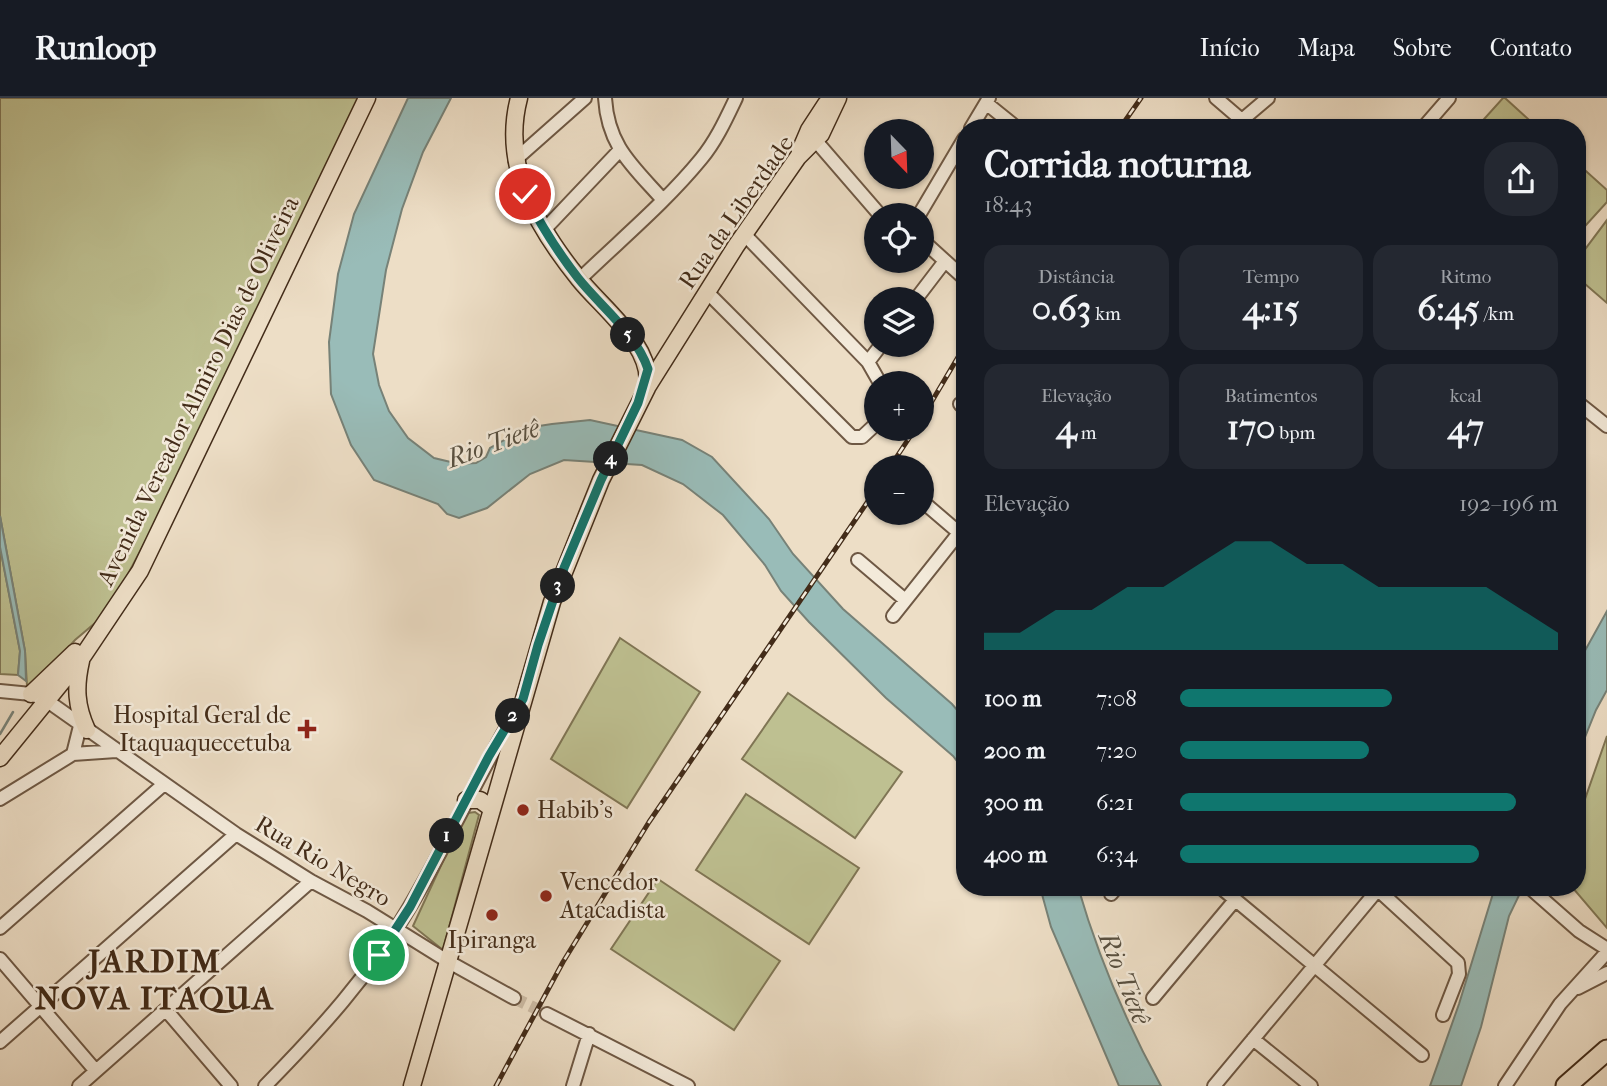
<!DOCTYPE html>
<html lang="pt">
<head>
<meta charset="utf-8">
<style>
  body { margin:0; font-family:"IM FELL French Canon",serif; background:#242831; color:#f1f3f6; height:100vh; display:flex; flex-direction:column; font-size:26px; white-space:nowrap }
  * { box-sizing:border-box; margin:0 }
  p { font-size:23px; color:#9ea1a6 }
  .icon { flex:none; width:38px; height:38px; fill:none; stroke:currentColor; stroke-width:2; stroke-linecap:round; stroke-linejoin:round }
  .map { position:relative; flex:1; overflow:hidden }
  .panel { position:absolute; left:956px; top:21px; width:630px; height:777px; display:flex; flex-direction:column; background:#171b24; border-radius:28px; box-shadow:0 2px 5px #0004 }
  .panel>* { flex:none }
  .needle { width:46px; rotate:157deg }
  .tools { position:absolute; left:864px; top:21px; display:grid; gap:14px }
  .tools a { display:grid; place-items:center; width:70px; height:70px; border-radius:50%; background:#171b24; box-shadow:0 2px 5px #0004; font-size:35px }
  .pin { position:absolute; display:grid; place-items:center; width:60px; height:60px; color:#fff; margin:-30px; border:4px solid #fff; border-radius:50%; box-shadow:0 2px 7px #0007 }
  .km { position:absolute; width:35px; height:35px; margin:-18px; border-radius:50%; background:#222; color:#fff; font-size:19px; line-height:35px; text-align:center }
  .round { display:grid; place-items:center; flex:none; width:74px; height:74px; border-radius:28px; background:#242831 }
  .overview { display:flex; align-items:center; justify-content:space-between; height:119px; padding:0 28px }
  h1 { font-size:38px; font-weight:800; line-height:52px }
  .metrics { display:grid; grid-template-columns:repeat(3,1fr); gap:10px; height:119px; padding:7px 28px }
  .metrics div { display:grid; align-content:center; border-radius:18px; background:#242831; text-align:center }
  .metrics b { font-size:35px; font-weight:800 }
  .metrics small { font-size:19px; font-weight:400 }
  .metrics p { font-size:19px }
  .chart { height:196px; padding:14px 28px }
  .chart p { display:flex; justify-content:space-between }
  .chart svg { width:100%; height:126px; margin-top:7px; fill:#0f766e; opacity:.7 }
  ul { padding:0 28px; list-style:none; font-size:23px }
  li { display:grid; grid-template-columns:112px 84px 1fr; align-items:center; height:52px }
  li i { height:18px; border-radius:9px; background:#0f766e }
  header { display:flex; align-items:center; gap:42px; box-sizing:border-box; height:98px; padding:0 35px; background:#171b24; border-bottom:2px solid #363941 }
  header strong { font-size:33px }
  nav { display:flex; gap:38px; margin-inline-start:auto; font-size:24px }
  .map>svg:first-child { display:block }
  .green { fill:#bec091; stroke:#807655; stroke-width:2 }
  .water { fill:#99bcb8; stroke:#778278; stroke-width:2 }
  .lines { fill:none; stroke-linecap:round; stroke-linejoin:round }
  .stream { stroke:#778278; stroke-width:2.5 }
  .minor-tunnel { stroke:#cbbaa3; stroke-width:12; stroke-dasharray:12 6; stroke-linecap:butt }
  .minor-casing { stroke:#6e5844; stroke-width:16 }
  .major-casing { stroke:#432c19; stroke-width:19 }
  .highway-casing { stroke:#432c19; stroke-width:23 }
  .minor { stroke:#f3eada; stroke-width:12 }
  .major { stroke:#eddec6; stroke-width:16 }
  .highway { stroke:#eddec6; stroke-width:19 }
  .rail-casing { stroke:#432c19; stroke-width:5 }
  .rail { stroke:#f3eada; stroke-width:2.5; stroke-dasharray:8; stroke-linecap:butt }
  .route-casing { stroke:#fff; stroke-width:14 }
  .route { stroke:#0f766e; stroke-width:9 }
  .poi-dot { fill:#8f2418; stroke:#f3eada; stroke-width:2.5 }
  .labels { text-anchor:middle; stroke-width:5; stroke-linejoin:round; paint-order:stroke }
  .street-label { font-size:24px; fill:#432c19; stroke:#f3eada }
  .poi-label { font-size:24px; fill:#432c19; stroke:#f3eada; text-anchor:start }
  .water-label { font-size:26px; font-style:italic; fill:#585041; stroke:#f3eada }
  .district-label { font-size:32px; font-weight:bold; letter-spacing:2px; fill:#432c19; stroke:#f3eada }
</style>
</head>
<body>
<header>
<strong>Runloop</strong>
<nav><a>Início</a><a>Mapa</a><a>Sobre</a><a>Contato</a></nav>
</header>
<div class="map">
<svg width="1607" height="988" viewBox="0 0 1607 988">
  <rect width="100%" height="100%" fill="#eddec6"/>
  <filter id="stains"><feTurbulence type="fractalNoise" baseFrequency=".00286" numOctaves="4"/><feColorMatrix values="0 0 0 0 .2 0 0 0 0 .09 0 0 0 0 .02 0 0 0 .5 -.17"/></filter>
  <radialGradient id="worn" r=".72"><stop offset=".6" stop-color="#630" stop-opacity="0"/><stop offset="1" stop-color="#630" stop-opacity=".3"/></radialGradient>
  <!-- green -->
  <path class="green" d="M 0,0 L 360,0 L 156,423 L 108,514 L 75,542 L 37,585 L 27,588 L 25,553 L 0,418 Z
    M 1503,0 L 1505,0 L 1538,30 L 1476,30 Z
    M 1577,65 L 1607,92 L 1607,104 L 1577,137 Z
    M 1607,122 L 1607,205 L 1577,179 L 1577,162 Z
    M 0,449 L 20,553 L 18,577 L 0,576 Z
    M 620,540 L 700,594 L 627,710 L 551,661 Z
    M 788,595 L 902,674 L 855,740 L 742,661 Z
    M 1607,638 L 1607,830 L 1572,789 L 1577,789 L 1577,724 Z
    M 746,696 L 859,770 L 809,846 L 696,772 Z
    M 475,714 L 479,717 L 443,852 L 413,828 L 456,735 L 468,715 Z
    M 658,781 L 780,863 L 734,932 L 611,851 Z"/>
  <!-- water -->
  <path class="water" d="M 408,0 L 451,0 L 423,54 L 402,111 L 386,172 L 373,256 L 379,287 L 389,313 L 408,340 L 434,360 L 459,366 L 476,365 L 486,359 L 490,350 L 526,330 L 552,326 L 590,322 L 682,342 L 712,359 L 769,421 L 793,456 L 843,511 L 952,606 L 964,620 L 964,672 L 953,658 L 886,600 L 809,524 L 781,493 L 765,467 L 723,417 L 683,386 L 642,367 L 564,362 L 530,376 L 487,410 L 459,420 L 447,416 L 438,406 L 374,382 L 351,347 L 331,296 L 329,244 L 338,176 L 354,116 Z
    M 0,418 L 25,553 L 26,583 L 18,577 L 20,553 L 0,449 Z
    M 1607,513 L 1607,592 L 1596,612 L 1577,659 L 1577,567 Z
    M 1040,789 L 1078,789 C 1098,858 1127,926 1161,988 L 1119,988 L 1051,829 Z
    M 1495,789 L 1523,789 L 1509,818 L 1481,929 L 1461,988 L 1430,988 L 1459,906 Z"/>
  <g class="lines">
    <!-- stream -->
    <path class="stream" d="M 0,636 L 13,614"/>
    <!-- minor-tunnel -->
    <path class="minor-tunnel" d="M 514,900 L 547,916"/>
    <defs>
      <path id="minor" d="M 605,0 C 608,49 633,68 663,102
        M 1216,0 L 1251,30
        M 986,5 L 1017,30
        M 1242,22 L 1268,0
        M 971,30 L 989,0
        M 1423,30 L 1449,0
        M 816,43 L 880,117
        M 515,62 L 585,0
        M 919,117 L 964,41
        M 544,132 L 619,53
        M 744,136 L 868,264
        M 922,142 L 964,180
        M 579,182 C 620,142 665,105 701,61 C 716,43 726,21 736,0
        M 707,194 L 852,339 L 862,339 L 877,325
        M 916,201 L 945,163
        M 880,285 L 868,264 L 881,247
        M 1577,304 L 1607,328
        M 960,306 L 964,310
        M 922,403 L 964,439
        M 858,462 L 904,501
        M 893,518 L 959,435
        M 0,593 L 31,596 L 46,602 L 236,736 L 311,783 L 367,813 L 449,864 L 514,900
        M 73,656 L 80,628
        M 0,701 L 73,656 L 116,653
        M 1220,789 L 1422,957
        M 1375,789 L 1458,865 L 1459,876 L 1443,917
        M 1529,789 L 1579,833 L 1607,851
        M 1111,796 L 1117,789
        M 0,830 L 164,686
        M 0,861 L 95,972
        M 1578,890 L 1607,875
        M 1153,900 L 1235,802
        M 166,912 L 231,988
        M 547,916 L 688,988
        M 1253,941 L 1311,988
        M 0,944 L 236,736
        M 79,988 L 311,783
        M 265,988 C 319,933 371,876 409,810 C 447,746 478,677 516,613
        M 573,988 L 589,936
        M 1214,988 L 1380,789
        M 1505,988 L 1560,906 L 1607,854"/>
      <path id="major" d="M 800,53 L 809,32 L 826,6
        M 648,288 L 736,148 L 798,59 L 821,36 L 838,0
        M 81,563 C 75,589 76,608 87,632
        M 31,596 L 75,554
        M 0,660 L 83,558 L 140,473 L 367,0
        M 466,702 L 480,702 L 491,710
        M 412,988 L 552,504 L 601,382 L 647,290 C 655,249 602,210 579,181 C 537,129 501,68 519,0"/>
      <path id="highway" d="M 1566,988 L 1607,952"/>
    </defs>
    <!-- minor casing -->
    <use href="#minor" class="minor-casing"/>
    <!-- major casing -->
    <use href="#major" class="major-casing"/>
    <!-- highway casing -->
    <use href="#highway" class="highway-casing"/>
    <!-- minor -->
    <use href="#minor" class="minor"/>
    <!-- major -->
    <use href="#major" class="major"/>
    <!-- highway -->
    <use href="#highway" class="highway"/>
    <defs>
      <path id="rail" d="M 1120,30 L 1141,0
        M 922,320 L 964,249
        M 890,369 L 915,331
        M 496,988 L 563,864 L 649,724 L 877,390"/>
    </defs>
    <!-- rail casing -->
    <use href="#rail" class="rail-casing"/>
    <!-- rail -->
    <use href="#rail" class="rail"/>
  </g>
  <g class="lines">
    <defs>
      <path id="route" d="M 379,857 L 410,809 L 489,658 L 523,601 L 538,547 L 564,470 L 601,382 L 638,305 L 648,271 C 636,235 601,209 578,180 C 557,153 540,126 525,96"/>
    </defs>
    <!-- route casing -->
    <use href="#route" class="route-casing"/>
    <!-- route -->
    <use href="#route" class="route"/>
  </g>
  <!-- markers -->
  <g class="poi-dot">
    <path d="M303.5 620.5h7v7h7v7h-7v7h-7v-7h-7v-7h7z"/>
    <circle cx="523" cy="712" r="7"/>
    <circle cx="546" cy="798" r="7"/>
    <circle cx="492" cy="817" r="7"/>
  </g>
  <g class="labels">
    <!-- street labels -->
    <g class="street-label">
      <text transform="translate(736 114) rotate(-55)" y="8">Rua da Liberdade</text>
      <text transform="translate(198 293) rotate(-64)" y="8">Avenida Vereador Almiro Dias de Oliveira</text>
      <text transform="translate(323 763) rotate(31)" y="8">Rua Rio Negro</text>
    </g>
    <!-- poi labels -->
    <g class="poi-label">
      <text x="291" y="625" text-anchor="end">Hospital Geral de<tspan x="291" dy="28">Itaquaquecetuba</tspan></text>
      <text x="537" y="720">Habib's</text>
      <text x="560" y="792">Vencedor<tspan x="560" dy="28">Atacadista</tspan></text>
      <text x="492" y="850" text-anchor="middle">Ipiranga</text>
    </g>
    <!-- water labels -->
    <g class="water-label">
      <text transform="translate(493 345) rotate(-20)" y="9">Rio Tietê</text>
      <text transform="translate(1125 880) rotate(68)" y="9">Rio Tietê</text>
    </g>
    <!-- district labels -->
    <g class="district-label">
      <text x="155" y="874">JARDIM<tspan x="155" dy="37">NOVA ITAQUA</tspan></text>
    </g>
  </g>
  <rect width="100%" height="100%" filter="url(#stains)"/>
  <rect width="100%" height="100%" fill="url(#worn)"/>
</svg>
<div class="tools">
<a><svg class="needle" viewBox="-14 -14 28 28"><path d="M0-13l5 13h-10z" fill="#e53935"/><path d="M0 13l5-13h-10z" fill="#9ea1a6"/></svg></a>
<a><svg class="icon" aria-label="locate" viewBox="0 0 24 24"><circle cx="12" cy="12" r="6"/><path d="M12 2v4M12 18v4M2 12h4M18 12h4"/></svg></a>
<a><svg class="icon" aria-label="layers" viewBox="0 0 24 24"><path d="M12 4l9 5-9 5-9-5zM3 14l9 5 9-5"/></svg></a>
<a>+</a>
<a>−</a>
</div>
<div class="pin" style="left:379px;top:857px;background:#1e9e55"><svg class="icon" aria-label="arrive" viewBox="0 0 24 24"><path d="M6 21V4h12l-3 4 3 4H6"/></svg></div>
<div class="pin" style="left:525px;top:96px;background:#d93025"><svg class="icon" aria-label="check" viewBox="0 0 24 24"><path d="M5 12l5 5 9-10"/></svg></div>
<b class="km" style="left:447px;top:738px">1</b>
<b class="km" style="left:513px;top:618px">2</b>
<b class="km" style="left:558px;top:488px">3</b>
<b class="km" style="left:611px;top:361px">4</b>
<b class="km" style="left:628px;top:237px">5</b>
<section class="panel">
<div class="overview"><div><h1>Corrida noturna</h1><p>18:43</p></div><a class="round"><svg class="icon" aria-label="share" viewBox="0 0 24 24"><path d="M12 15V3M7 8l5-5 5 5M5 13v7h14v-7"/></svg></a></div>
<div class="metrics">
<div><p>Distância</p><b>0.63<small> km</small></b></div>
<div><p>Tempo</p><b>4:15</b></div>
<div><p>Ritmo</p><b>6:45<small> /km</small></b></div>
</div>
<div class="metrics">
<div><p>Elevação</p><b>4<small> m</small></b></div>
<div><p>Batimentos</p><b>170<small> bpm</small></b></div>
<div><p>kcal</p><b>47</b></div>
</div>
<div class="chart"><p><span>Elevação</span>192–196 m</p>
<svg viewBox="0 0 160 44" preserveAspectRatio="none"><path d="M0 44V38L10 38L20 30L30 30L40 22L50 22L60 14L70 6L80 6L90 14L100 14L110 22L120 22L130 22L140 22L150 30L160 38V44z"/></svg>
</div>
<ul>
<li><b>100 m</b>7:08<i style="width:56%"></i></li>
<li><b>200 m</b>7:20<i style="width:50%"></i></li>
<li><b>300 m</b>6:21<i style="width:89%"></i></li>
<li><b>400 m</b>6:34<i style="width:79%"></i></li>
</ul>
</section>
</div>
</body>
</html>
